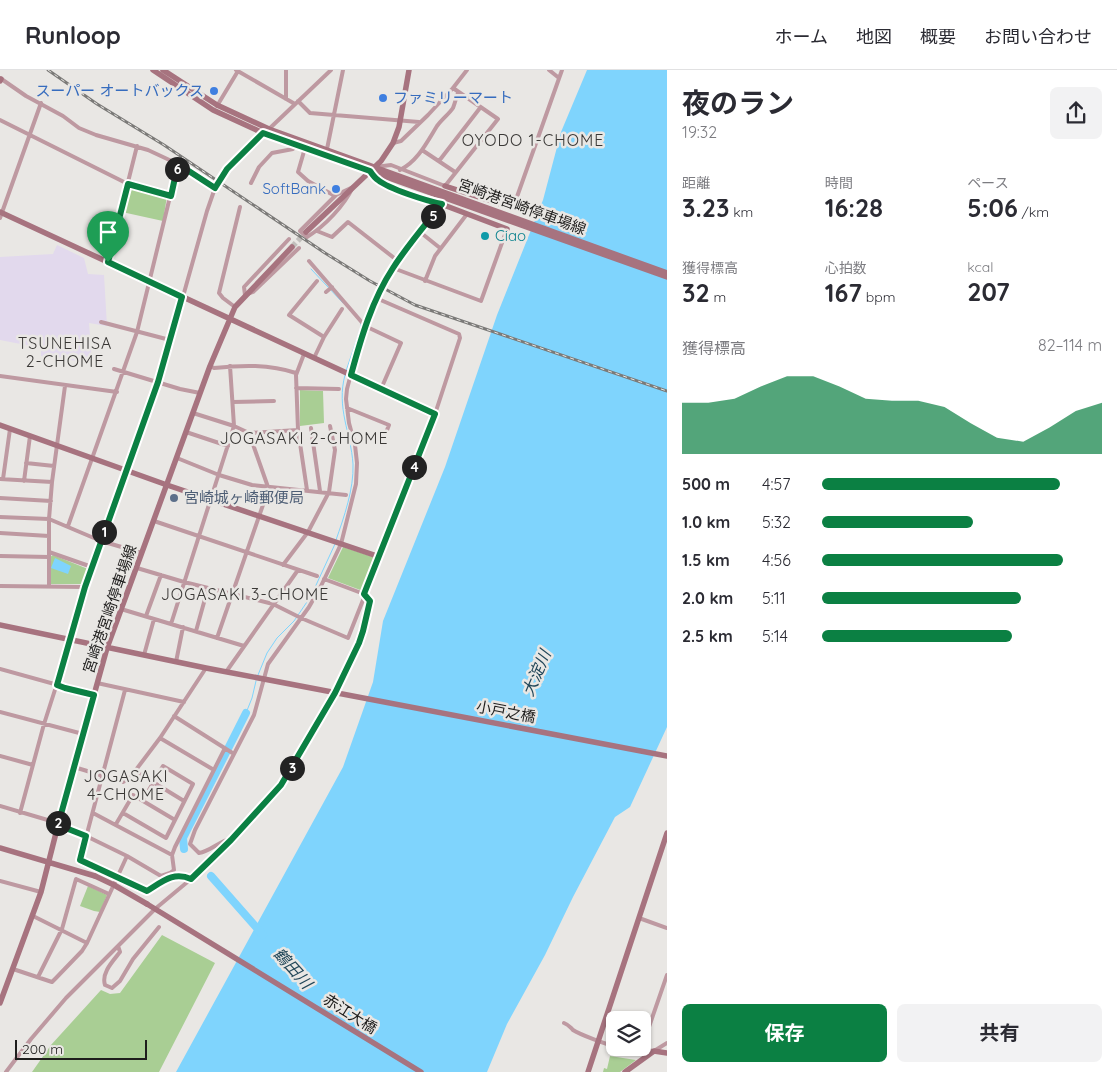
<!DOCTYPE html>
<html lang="ja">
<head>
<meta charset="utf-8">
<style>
  body { margin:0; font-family:Quicksand,"Noto Sans JP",sans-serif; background:#f2f2f3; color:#2b2b33; height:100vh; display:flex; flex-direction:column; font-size:19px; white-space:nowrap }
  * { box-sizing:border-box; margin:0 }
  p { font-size:16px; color:#7c7c81 }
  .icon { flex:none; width:28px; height:28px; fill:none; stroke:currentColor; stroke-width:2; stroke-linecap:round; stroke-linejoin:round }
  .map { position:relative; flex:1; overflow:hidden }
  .sheet { display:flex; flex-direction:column; background:#fff; width:450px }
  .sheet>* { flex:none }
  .tools { position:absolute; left:606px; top:941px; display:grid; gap:10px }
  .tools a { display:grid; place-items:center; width:45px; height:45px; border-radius:8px; background:#fff; box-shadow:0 1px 4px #0004; font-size:25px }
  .scale { position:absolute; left:15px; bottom:12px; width:132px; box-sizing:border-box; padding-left:5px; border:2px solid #1f1e1d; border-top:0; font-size:14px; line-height:18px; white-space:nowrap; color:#1f1e1d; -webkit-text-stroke:4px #e9e7e4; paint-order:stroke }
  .pin { position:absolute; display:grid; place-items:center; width:42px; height:42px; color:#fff; margin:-51px -21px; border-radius:50% 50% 50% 0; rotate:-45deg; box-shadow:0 0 5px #0007 }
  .pin .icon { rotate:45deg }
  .km { position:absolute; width:25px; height:25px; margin:-12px; border-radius:50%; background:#222; color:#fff; font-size:14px; line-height:25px; text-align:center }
  .round { display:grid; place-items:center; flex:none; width:52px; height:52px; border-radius:8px; background:#f2f2f3 }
  .head { display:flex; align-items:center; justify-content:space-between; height:85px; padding:0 15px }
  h1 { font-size:28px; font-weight:700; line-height:38px }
  .metrics { display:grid; grid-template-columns:repeat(3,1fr); gap:8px; height:85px; padding:5px 15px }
  .metrics div { display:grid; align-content:center }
  .metrics b { font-size:25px; font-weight:700 }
  .metrics small { font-size:14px; font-weight:400 }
  .metrics p { font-size:14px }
  .chart { height:140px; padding:10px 15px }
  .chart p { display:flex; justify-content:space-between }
  .chart svg { width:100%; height:90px; margin-top:5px; fill:#0b8043; opacity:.7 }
  .primary-button { display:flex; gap:10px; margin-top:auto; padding:10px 15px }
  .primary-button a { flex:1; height:58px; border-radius:8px; background:#0b8043; color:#fff; font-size:20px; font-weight:700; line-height:58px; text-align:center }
  .primary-button a+a { background:#f2f2f3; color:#2b2b33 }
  ul { padding:0 15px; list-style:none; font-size:16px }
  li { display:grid; grid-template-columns:80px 60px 1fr; align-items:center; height:38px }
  li i { height:12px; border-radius:6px; background:#0b8043 }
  header { display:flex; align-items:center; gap:30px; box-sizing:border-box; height:70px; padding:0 25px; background:#fff; border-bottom:1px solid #e1e1e2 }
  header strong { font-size:24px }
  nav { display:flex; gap:28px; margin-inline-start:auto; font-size:18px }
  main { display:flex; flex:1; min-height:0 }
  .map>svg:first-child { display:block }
  .education { fill:#e2d9ed }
  .green { fill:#a9ce94 }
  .water { fill:#7fd4fd }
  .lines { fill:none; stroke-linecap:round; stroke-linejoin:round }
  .stream { stroke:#7fd4fd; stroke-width:1 }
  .river { stroke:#7fd4fd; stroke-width:8 }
  .secondary-tunnel { stroke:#c1bfbc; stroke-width:5.5; stroke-dasharray:5.5 3; stroke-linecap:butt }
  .street { stroke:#be99a1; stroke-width:4 }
  .secondary { stroke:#a7737f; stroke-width:5.5 }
  .rail-casing { stroke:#7b7a78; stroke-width:3 }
  .rail { stroke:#e9e7e4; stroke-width:1; stroke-dasharray:4; stroke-linecap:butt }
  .secondary-bridge { stroke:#a7737f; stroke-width:5.5 }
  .route-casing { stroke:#fff; stroke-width:10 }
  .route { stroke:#0b8043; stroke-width:6 }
  .shop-dot { fill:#3f7fe0; stroke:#e9e7e4; stroke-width:2 }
  .culture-dot { fill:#0f9aa8; stroke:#e9e7e4; stroke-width:2 }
  .service-dot { fill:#5c6f8a; stroke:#e9e7e4; stroke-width:2 }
  .labels { text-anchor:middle; stroke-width:5; stroke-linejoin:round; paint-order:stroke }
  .shop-label { font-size:15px; fill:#366cbe; stroke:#e9e7e4; text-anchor:end }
  .street-label { font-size:15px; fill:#1f1e1d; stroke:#e9e7e4 }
  .culture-label { font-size:15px; fill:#0d838f; stroke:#e9e7e4; text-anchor:start }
  .service-label { font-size:15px; fill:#4e5e75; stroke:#e9e7e4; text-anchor:start }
  .neighbourhood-label { font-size:16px; letter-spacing:1px; fill:#3a3836; stroke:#e9e7e4 }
  .water-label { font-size:16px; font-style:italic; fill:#224759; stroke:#e9e7e4 }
</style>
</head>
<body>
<header>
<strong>Runloop</strong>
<nav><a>ホーム</a><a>地図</a><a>概要</a><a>お問い合わせ</a></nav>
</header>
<main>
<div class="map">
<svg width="667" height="1002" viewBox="0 0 667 1002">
  <rect width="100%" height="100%" fill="#e9e7e4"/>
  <!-- education -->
  <path class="education" d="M 57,175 L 84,188 L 88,204 L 104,205 L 107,256 L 89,253 L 92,293 L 41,286 L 41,278 L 0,270 L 0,187 L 53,184 Z"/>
  <!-- green -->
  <path class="green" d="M 129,117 L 167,126 L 163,151 L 122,142 Z
    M 300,320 L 323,321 L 324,353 L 300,356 Z
    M 343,477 L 376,488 L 363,521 L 328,508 Z
    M 53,485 L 88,499 L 83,514 L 51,514 L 50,487 Z
    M 88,816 L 107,825 L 100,842 L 94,841 L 80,836 Z
    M 162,865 L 215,893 L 159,1002 L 32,1002 L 51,975 L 101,920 L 110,924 L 120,923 Z
    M 610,986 L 636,990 L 620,1002 L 603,1002 L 604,998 L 607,999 Z"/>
  <!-- water -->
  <path class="water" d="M 587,0 L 667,0 L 667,657 L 630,737 L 615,747 L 573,827 L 545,885 L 507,954 L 487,1002 L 176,1002 L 343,697 L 373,612 L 383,551 L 445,397 L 497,245 L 543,130 L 561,62 Z
    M 55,488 L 71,496 L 68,504 L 51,498 Z"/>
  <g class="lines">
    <!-- stream -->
    <path class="stream" d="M 311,199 L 343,233
      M 346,301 L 361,257 L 361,253
      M 336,470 C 344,447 354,419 353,394 C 351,363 336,338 345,305
      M 258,605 L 267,583 L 277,568 L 294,551 L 311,526 L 335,474
      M 246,643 L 252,628 L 256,611"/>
    <!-- river -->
    <path class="river" d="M 184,779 L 183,768 L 246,643
      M 211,806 L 263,865"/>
    <!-- secondary-tunnel -->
    <path class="secondary-tunnel" d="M 292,177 L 306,162"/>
    <!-- street -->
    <path class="street" d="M 236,0 L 295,34
      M 549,0 L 559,8
      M 0,8 L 26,26 L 63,46 L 79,58 L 96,65 L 148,80 L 178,94 L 215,118
      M 286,29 L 286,0
      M 298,31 L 310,43 L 419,52
      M 217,36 L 238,1
      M 0,50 L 132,116 L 171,126
      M 269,59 L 331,0
      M 393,73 L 401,71 L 428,45 L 453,18 L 467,0
      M 305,78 L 298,102 L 308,111 L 335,126
      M 327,79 L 343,0
      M 422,80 L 455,102
      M 439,91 L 480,38
      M 375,97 L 391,95 L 445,116 L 498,49 L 453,18
      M 400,100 C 418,91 427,72 437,56 C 442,49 449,44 453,38 C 455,33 456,28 458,23
      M 251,113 L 259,97 L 272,83 L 293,79 L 296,74
      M 353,117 C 344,136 325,156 307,167 L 300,161 L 336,125 Z
      M 513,138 L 562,0
      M 0,148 L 41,33
      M 317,161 L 332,167 L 348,152 L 398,191
      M 420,162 L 440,178
      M 289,169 L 244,217 L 245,225 L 253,222 L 299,178
      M 309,191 L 365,256 L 401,273 L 381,319
      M 108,192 L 137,76
      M 393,198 L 481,231 L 507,159
      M 425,211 L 435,186 L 467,144
      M 326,222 L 332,217
      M 376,228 L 459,264 L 460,268 L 435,344
      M 235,237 L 223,228 L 219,223 L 240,137
      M 101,252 L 170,270
      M 324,267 L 342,239
      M 304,284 L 296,305 L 298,360 L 307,420
      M 314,288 L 324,267 L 289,245 L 317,211
      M 210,296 L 214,298 C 242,295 269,294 296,303
      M 114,299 L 180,319 L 200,323
      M 0,306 L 117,322
      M 296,318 L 339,319
      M 233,332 L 274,331
      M 347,338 L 389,355 L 382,373
      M 193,343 L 234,356 L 249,363 L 298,360
      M 311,358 L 320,421
      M 186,362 L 228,376
      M 177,388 L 219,405 L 252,415 L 346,425
      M 26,393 L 54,396
      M 0,409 L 52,412
      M 3,409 L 10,359
      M 24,411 L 30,366
      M 0,428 L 51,431
      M 0,447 L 49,449 L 101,471 L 142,483
      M 154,451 L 317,506
      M 68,456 L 137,262 L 178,94
      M 0,463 L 49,466
      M 49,482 L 92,497
      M 0,486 L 49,487
      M 283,495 L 308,462 L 329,422 L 335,380 L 330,356
      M 137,498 L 184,512 L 273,534 L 301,548 L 348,568 L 380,487
      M 0,516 L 85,517
      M 49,517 L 49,449 L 52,412 L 65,316
      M 121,539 L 244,576
      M 146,546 L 161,505
      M 171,554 L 234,356 L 230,296
      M 196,561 L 208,518
      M 217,568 L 264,432 L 268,417 L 249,363
      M 144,585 L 154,549
      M 176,592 L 183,557
      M 0,599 L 94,625
      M 226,602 L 298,500
      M 97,613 L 184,632
      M 125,620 L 80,790 L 147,821 C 162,812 173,801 191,809
      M 0,642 L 83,664
      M 174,646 L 234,684
      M 160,668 L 214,700
      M 0,686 L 33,695
      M 74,697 L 123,712 L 129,709 L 160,668 L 206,598
      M 135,701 L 184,731
      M 0,736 L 51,751 L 86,766 L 127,786 L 161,806 L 170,803 L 174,800 L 172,785 L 175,777 L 225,678
      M 20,743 L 44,654 L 71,570 L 85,517 L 159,312 L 207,141 L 215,118 L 227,99 L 263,63
      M 93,743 L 172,785
      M 123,743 L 166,768 L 193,714 L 163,696 L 143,730
      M 116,754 L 133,725 L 175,750
      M 231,769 C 219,771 211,781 199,783 L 190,774 L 195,760 L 254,645 L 268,594 L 309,537 L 321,516 L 341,474 L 356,414 L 357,393 L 355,375 L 349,353 L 346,329 L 347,319 L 356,285 L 376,228 L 393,198 L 441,134 C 423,131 384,117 372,103
      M 0,811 L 41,822
      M 33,846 L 87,873
      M 639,848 L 667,858
      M 118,876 L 120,882 C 113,891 101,903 105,915 L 112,918 L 120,911 L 133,889 L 159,857
      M 13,899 L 52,912 L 56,908 L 82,881 L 87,873 L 127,786
      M 38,907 L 62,859 L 76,809 L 109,824
      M 564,953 C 569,955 569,956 573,960 C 579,964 607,975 615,976
      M 642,977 L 667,905
      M 630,978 L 654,981 L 667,973
      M 6,1002 L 31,969 L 66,928 L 155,839 L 191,809 L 231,769 L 281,715 L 335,623 L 359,573 L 364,556 L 369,531 L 364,524 L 324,509"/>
    <!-- secondary -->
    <path class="secondary" d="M 153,0 L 213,40 L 263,63 L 667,207
      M 163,0 L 217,35 L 269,59 L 667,203
      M 0,11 L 1,9
      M 445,116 L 513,138
      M 441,134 L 507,159
      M 0,142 L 435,344 L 380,487 L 167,415 L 0,355
      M 306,162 L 381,91 L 393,73 L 399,57 L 409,0
      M 0,555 L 206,598 L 667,686
      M 0,778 L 95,806
      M 147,834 L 421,1002
      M 0,933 L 41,822 L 58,755 L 107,578 L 210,296 L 235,237 L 292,177
      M 588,1002 L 667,763
      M 625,1002 L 654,981 L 667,983"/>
    <defs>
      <path id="rail" d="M 48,0 L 97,34 L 164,75 L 325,183 L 370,211 L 415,235 L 667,321"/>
    </defs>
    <!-- rail casing -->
    <use href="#rail" class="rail-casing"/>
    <!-- rail -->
    <use href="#rail" class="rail"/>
    <!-- secondary-bridge -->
    <path class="secondary-bridge" d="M 95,806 L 114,815 L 147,834"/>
  </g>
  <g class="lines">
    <defs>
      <path id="route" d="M 263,63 L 370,101 C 372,104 375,108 378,110 C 389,119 427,131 442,134 C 425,155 407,176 393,198 C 372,230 361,268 351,305 L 435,344 L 364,524 L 370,531 L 363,561 L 359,573 L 335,623 L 281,715 L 231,770 L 191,809 C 173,801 162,812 147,821 L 80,790 L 86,766 L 58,755 L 94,625 L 65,618 L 57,615 L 85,517 L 158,312 L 182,227 L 108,192 L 128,114 L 171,126 L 178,94 L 215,118 L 227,99 Z"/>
    </defs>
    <!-- route casing -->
    <use href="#route" class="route-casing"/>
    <!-- route -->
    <use href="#route" class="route"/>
  </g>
  <!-- markers -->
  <g class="shop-dot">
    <circle cx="214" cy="21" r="5"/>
    <circle cx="383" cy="28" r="5"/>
    <circle cx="336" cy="119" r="5"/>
  </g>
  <circle class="culture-dot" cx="485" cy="166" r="5"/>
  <circle class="service-dot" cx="174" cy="428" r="5"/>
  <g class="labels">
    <!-- shop labels -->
    <g class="shop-label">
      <text x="204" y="26">スーパー オートバックス</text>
      <text x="393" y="33" text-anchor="start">ファミリーマート</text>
      <text x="326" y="124">SoftBank</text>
    </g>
    <!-- street labels -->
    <g class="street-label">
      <text transform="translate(522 137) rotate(20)" y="5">宮崎港宮崎停車場線</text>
      <text transform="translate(110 539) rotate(-71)" y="5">宮崎港宮崎停車場線</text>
      <text transform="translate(506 642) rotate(11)" y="5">小戸之橋</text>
      <text transform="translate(350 944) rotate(32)" y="5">赤江大橋</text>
    </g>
    <!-- culture labels -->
    <g class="culture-label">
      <text x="495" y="171">Ciao</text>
    </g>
    <!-- service labels -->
    <g class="service-label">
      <text x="184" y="433">宮崎城ヶ崎郵便局</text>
    </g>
    <!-- neighbourhood labels -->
    <g class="neighbourhood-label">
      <text x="533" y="76">OYODO 1-CHOME</text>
      <text x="65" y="279">TSUNEHISA<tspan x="65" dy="18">2-CHOME</tspan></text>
      <text x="304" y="374">JOGASAKI 2-CHOME</text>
      <text x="245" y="530">JOGASAKI 3-CHOME</text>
      <text x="126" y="712">JOGASAKI<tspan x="126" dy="18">4-CHOME</tspan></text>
    </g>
    <!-- water labels -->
    <g class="water-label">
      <text transform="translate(536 603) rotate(-67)" y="6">大淀川</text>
      <text transform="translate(293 898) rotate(48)" y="6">鶴田川</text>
    </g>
  </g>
</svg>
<div class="tools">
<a><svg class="icon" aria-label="layers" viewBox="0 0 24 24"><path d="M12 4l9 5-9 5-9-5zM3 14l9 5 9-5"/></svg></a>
</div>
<div class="scale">200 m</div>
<div class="pin" style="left:108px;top:192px;background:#1e9e55"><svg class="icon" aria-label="arrive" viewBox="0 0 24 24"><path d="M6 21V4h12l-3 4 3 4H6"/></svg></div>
<b class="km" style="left:104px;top:462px">1</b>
<b class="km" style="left:58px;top:753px">2</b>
<b class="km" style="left:292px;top:698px">3</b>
<b class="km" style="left:414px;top:397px">4</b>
<b class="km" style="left:433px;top:146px">5</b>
<b class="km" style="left:177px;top:99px">6</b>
</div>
<section class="sheet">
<div class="head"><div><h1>夜のラン</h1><p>19:32</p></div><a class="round"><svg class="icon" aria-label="share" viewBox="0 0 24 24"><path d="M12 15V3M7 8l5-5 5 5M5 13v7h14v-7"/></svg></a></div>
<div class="metrics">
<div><p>距離</p><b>3.23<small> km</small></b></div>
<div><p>時間</p><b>16:28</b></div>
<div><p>ペース</p><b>5:06<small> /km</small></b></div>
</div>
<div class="metrics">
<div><p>獲得標高</p><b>32<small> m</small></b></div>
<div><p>心拍数</p><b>167<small> bpm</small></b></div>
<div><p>kcal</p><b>207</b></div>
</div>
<div class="chart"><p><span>獲得標高</span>82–114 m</p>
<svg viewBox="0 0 160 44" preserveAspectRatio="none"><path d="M0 44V19L10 19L20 17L30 11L40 6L50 6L60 11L70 17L80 18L90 18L100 21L110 29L120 36L130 38L140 31L150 23L160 19V44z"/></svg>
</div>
<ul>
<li><b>500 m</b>4:57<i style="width:85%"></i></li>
<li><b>1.0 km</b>5:32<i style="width:54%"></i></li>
<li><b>1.5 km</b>4:56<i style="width:86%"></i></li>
<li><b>2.0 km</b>5:11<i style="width:71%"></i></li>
<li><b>2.5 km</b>5:14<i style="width:68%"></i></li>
</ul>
<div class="primary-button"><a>保存</a><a>共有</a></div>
</section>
</main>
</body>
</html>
